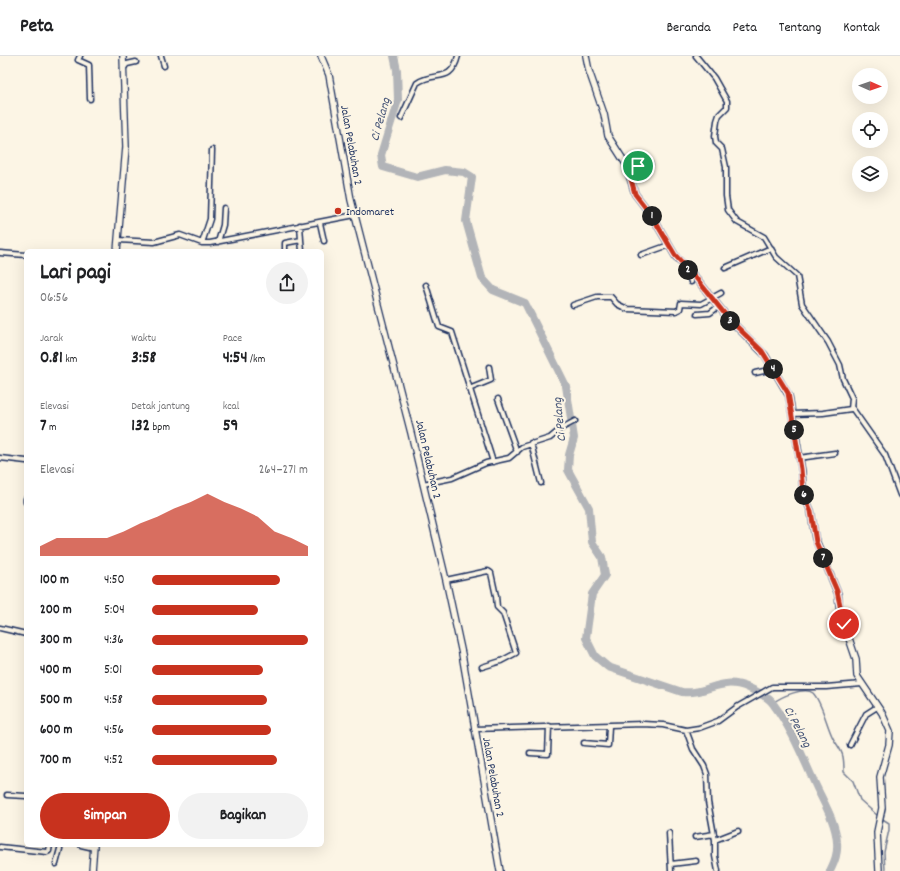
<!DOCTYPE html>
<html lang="id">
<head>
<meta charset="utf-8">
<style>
  body { margin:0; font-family:Dekko,sans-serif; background:#f2f2f2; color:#202124; height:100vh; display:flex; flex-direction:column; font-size:15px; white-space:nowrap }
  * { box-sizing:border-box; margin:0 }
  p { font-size:13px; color:#757577 }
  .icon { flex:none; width:22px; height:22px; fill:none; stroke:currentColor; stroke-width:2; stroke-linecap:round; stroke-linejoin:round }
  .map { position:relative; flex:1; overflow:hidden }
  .panel { position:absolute; left:24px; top:193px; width:300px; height:598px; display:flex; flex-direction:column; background:#fff; border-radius:6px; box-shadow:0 4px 16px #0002 }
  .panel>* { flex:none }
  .needle { width:26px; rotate:92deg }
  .fabs { position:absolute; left:852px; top:12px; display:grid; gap:8px }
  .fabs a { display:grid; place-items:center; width:36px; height:36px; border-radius:50%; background:#fff; box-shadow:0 4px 16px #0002; font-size:20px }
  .pin { position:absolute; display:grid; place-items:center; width:34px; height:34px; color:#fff; margin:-17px; border:2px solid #fff; border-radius:50%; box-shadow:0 1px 4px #0007 }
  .km { position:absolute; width:20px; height:20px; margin:-10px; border-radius:50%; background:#222; color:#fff; font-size:11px; line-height:20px; text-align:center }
  .round { display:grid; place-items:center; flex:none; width:42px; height:42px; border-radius:21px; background:#f2f2f2 }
  .headline { display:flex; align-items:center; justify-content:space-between; height:68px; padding:0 16px }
  h1 { font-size:22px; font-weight:800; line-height:30px }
  .metrics { display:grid; grid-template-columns:repeat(3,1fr); gap:6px; height:68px; padding:4px 16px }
  .metrics div { display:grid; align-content:center }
  .metrics b { font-size:17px; font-weight:800 }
  .metrics small { font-size:11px; font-weight:400 }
  .metrics p { font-size:11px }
  .chart { height:112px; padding:8px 16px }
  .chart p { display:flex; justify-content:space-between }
  .chart svg { width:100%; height:72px; margin-top:4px; fill:#c8321e; opacity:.7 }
  .primary-button { display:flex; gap:8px; margin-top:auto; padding:8px 16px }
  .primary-button a { flex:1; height:46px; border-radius:24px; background:#c8321e; color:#fff; font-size:16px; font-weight:800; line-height:46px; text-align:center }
  .primary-button a+a { background:#f2f2f2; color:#202124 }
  ul { padding:0 16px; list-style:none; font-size:13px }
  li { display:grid; grid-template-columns:64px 48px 1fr; align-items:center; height:30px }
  li i { height:10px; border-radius:5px; background:#c8321e }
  header { display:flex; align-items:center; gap:24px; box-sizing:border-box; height:56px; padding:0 20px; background:#fff; border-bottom:1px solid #e0e0e0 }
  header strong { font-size:19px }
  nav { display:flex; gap:22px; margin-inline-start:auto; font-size:14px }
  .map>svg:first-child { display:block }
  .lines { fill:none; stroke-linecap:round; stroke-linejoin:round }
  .stream { stroke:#767f94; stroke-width:1.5 }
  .river { stroke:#b2b4b8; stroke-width:8 }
  .street-casing { stroke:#1b2f5e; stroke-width:7 }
  .secondary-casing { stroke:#1b2f5e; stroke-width:8 }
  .street { stroke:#fcf5e5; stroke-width:4 }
  .secondary { stroke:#fcf5e5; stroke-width:5.5 }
  .route-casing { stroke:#fff; stroke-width:8 }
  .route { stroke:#c8321e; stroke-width:5 }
  .poi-dot { fill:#c8321e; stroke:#fcf5e5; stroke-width:1.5 }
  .labels { text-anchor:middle; stroke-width:4; stroke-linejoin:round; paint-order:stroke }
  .street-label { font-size:12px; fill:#1b2f5e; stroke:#fcf5e5 }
  .poi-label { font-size:12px; fill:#1b2f5e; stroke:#fcf5e5; text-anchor:start }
  .water-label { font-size:13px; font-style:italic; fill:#485779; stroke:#fcf5e5 }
</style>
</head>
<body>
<header>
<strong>Peta</strong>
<nav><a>Beranda</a><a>Peta</a><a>Tentang</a><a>Kontak</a></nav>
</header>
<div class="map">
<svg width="900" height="815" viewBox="0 0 900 815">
  <rect width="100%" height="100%" fill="#fcf5e5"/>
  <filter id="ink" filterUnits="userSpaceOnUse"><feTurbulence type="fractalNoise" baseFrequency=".025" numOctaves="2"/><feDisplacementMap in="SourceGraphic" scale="8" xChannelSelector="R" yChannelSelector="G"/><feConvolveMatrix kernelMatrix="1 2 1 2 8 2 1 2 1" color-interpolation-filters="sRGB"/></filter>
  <g filter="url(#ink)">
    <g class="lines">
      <!-- stream -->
      <path class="stream" d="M 773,647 C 780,641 805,630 813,637 C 822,646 827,671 833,682 C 836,688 842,694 843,701 C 844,706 844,711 844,716 L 853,725 L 860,744 L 878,760
        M 881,762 L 889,767 L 889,774 L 884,796 L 885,815"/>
      <!-- river -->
      <path class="river" d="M 394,0 L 397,14 L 398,44 L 381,99 L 383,111 L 417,121 L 445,114 L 464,116 L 472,121 L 466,165 L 482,222 L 493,234 L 525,247 L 566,330 L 574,382 L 569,399 L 568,414 L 589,452 L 592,486 L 602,501 L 605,519 L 592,538 L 586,582 L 595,600 L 608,611 L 682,636 C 709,639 720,619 749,632 C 758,636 769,641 774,649 C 792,673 803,702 816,730 C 824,747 836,767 837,786 C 838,797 835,805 830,815"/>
      <defs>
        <path id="street" d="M 80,0 L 78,4 L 89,9 L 90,43
          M 161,0 L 164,10
          M 696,0 L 714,22 L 727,45 L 727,51 L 719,59 L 717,65 L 715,80 L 716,87 L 722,93 L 726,111 L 726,140 L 728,154 L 737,166 L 764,181 L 776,201 L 797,220 L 802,248 L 828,286 L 840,309 L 843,323 L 852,342 L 851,353 L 823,357 L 792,358
          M 123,13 L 127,8 L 136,6
          M 401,62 L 417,27 C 435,14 451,29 458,0
          M 627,112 L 650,108
          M 320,167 L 324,185
          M 118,184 L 154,186 L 180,179 L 202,187 L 210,187 L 355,159
          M 301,184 L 302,195
          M 218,186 L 223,169 L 224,152
          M 202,187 L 210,163 L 212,94
          M 285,195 L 285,187 L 301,184 L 300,169
          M 0,197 L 26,199
          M 641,199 L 669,189
          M 725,212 L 771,192
          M 686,213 L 691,226
          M 426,229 L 439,271 L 452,276 L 493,406
          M 573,249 L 597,241 L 611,241 L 617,248 L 627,253 L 676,255 L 680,253 L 681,247 L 701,248 L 721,237
          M 697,258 L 710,257 L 718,251
          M 755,317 L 773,313
          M 469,333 L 491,324 L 489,311
          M 498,343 L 517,396
          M 852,352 L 885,399 L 900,439
          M 531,387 L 541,427
          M 0,402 L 26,405
          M 799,402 L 835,397
          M 423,428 L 452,422 L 486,407 L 509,402 L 522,391 L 550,382 L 562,372 L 575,365
          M 26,446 L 26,443
          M 446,524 L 488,515 L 491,517 L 496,540 L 497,551 L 503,557 L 516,597 L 501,605 L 482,611
          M 0,572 L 26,578
          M 474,673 L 643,668 L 663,669 L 686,674 L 699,672 L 718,665 L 737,651 L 772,631 L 826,631 L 862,628
          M 686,674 L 693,693 L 704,710 L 707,718 L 708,746 L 715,784 L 715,800 L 718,815
          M 584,687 L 608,689 L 609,670
          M 850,689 L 866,658 L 877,651
          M 530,697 L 548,698 L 549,670
          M 7,739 L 26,740
          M 669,777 L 671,815
          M 695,781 L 714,778
          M 715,784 L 738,775
          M 81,789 L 94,792
          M 0,791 L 47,796 L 49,795 L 50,789
          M 56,808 L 61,789
          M 671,808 L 696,805"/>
        <path id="secondary" d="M 321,0 L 329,19 L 351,144 L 411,377 L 446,524 L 462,598 L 500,815
          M 586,0 L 589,15 L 604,58 L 608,80 L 626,108 L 635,138 L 652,160 L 676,201 L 696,222 L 728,262 L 765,299 L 789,340 L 802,416 L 803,437 L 811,455 L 815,482 L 838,538 L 840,556 L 856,603 L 857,620 L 882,657 L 890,675 L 889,689 L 880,721 L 882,752 L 877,776 L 879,815
          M 117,195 L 126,91 L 123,0
          M 92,815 L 94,789"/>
      </defs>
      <!-- street casing -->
      <use href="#street" class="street-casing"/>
      <!-- secondary casing -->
      <use href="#secondary" class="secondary-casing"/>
      <!-- street -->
      <use href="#street" class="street"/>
      <!-- secondary -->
      <use href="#secondary" class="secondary"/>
    </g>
  </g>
  <g class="lines" filter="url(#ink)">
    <defs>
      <path id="route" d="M 638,110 L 628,112 L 635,138 L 652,160 L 675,199 L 696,222 L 728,262 L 762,295 L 788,337 L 801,413 L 803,437 L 811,455 L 816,486 L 837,535 L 844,568"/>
    </defs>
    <!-- route casing -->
    <use href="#route" class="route-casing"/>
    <!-- route -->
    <use href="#route" class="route"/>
  </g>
  <!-- markers -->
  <circle class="poi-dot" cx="338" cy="155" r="4"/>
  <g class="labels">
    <!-- street labels -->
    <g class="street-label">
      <text transform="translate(352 89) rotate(80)" y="4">Jalan Pelabuhan 2</text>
      <text transform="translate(429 403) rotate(77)" y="4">Jalan Pelabuhan 2</text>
      <text transform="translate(494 721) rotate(80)" y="4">Jalan Pelabuhan 2</text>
    </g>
    <!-- poi labels -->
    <g class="poi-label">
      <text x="346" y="159">Indomaret</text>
    </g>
    <!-- water labels -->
    <g class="water-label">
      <text transform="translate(379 63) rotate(-74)" y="5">Ci Pelang</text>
      <text transform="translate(558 364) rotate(-96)" y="5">Ci Pelang</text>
      <text transform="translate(799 670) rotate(62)" y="5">Ci Pelang</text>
    </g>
  </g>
</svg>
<div class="fabs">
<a><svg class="needle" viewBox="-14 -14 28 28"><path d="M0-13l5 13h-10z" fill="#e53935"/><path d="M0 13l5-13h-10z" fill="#757577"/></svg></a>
<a><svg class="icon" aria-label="locate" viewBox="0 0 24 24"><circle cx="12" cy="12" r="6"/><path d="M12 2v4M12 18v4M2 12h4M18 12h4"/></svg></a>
<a><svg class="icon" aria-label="layers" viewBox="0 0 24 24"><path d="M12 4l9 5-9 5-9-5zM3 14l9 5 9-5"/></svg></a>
</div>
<div class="pin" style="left:638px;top:110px;background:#1e9e55"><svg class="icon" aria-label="arrive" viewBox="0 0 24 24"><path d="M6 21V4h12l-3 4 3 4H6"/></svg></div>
<div class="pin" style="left:844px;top:568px;background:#d93025"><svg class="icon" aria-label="check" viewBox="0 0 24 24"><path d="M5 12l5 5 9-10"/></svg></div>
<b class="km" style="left:652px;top:160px">1</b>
<b class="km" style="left:688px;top:214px">2</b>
<b class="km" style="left:730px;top:265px">3</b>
<b class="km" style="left:773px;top:313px">4</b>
<b class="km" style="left:794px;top:374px">5</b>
<b class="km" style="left:804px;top:439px">6</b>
<b class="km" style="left:823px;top:502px">7</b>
<section class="panel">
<div class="headline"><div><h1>Lari pagi</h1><p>06:56</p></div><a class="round"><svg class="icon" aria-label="share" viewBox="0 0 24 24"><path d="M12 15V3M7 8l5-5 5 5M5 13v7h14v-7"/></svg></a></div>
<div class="metrics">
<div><p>Jarak</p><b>0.81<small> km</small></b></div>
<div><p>Waktu</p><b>3:58</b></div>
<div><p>Pace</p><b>4:54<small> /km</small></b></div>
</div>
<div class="metrics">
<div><p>Elevasi</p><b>7<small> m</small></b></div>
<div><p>Detak jantung</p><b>132<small> bpm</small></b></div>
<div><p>kcal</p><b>59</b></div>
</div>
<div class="chart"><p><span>Elevasi</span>264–271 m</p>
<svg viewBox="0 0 160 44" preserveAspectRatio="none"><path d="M0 44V38L10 33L20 33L30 33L40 33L50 29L60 24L70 20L80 15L90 11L100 6L110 11L120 15L130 20L140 29L150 33L160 38V44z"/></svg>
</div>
<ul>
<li><b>100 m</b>4:50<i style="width:82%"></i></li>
<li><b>200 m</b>5:04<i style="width:68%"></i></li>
<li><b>300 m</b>4:36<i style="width:100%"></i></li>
<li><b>400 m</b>5:01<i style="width:71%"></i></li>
<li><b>500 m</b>4:58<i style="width:74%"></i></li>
<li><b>600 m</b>4:56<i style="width:76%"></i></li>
<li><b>700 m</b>4:52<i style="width:80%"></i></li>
</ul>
<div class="primary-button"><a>Simpan</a><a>Bagikan</a></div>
</section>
</div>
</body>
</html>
